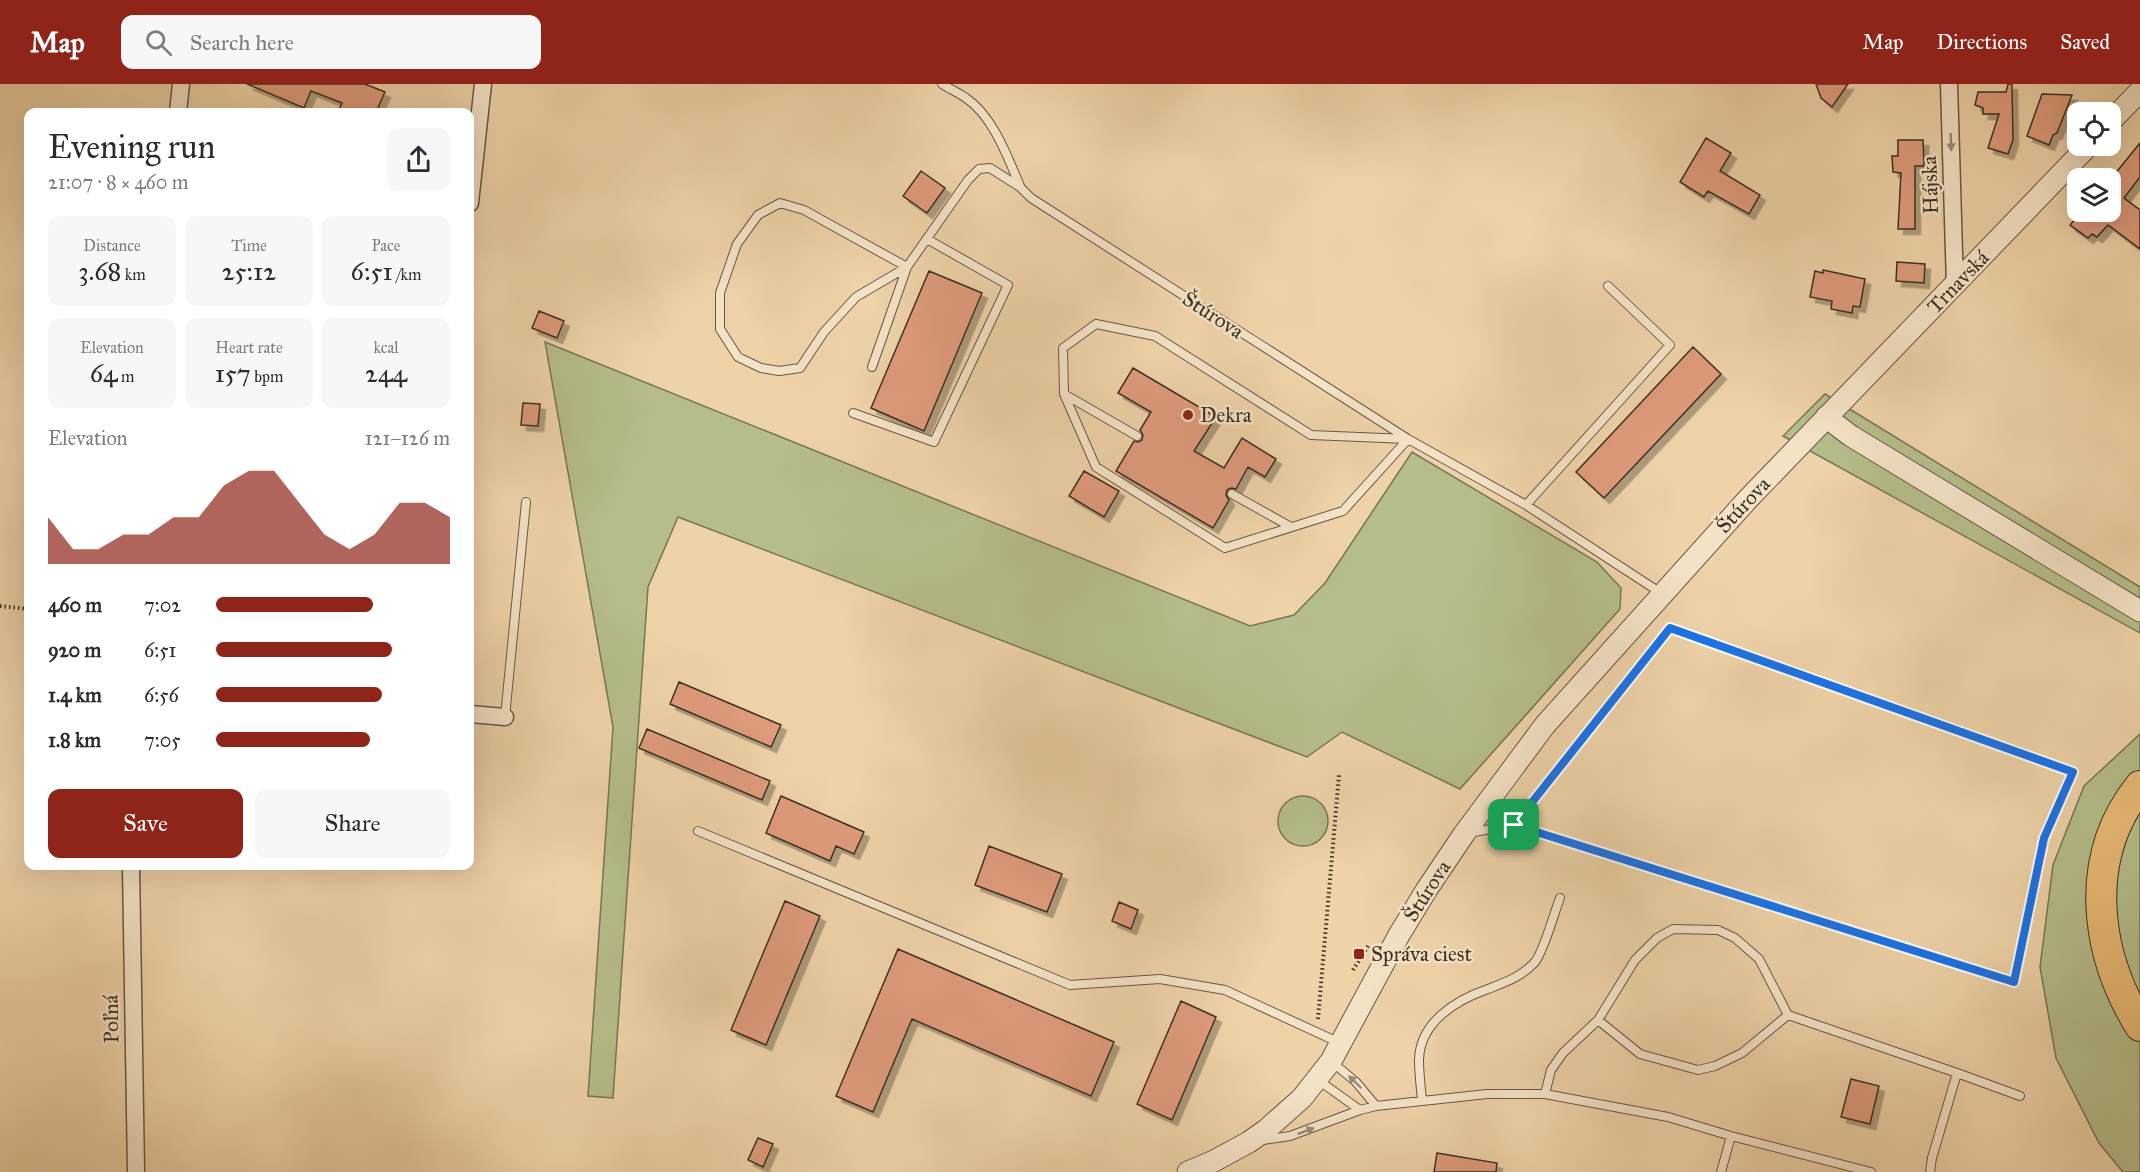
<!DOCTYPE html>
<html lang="en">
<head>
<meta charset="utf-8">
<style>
  body { margin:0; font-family:"IM FELL Great Primer",serif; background:#f7f7f7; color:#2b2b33; height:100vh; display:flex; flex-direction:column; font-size:22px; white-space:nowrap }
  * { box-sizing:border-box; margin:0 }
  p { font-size:20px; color:#7c7c81 }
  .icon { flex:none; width:33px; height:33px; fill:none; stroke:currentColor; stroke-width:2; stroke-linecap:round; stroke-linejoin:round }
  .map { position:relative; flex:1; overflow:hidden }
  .details { position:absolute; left:24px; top:24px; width:450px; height:762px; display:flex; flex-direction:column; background:#fff; border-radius:12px; box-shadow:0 6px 24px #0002 }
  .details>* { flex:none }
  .controls { position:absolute; left:2067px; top:18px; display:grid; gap:12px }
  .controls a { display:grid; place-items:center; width:54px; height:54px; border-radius:12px; background:#fff; box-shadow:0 6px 24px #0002; font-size:30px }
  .pin { position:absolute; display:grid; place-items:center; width:51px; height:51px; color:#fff; margin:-26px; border-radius:12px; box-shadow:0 3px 9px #0006 }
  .round { display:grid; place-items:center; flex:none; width:63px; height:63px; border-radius:12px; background:#f7f7f7 }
  .head { display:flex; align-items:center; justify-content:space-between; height:102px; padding:0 24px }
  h1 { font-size:33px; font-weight:600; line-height:45px }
  .metrics { display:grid; grid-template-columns:repeat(3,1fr); gap:9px; height:102px; padding:6px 24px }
  .metrics div { display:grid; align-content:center; border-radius:12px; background:#f7f7f7; text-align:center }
  .metrics b { font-size:26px; font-weight:600 }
  .metrics small { font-size:16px; font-weight:400 }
  .metrics p { font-size:16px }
  .chart { height:168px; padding:12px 24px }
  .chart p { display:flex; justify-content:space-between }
  .chart svg { width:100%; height:108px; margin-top:6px; fill:#8f2418; opacity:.7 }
  .primary-button { display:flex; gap:12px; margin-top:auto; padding:12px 24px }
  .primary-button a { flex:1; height:69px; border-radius:12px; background:#8f2418; color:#fff; font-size:24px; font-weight:600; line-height:69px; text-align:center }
  .primary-button a+a { background:#f7f7f7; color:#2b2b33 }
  ul { padding:0 24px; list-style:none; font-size:20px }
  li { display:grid; grid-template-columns:96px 72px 1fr; align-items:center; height:45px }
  li i { height:15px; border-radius:8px; background:#8f2418 }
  header { display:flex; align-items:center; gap:36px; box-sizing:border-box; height:84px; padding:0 30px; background:#8f2418; color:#fff }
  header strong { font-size:28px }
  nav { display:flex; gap:33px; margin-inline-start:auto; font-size:21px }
  .search { width:420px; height:54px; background:#f7f7f7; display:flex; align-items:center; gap:15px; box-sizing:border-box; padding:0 21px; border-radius:12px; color:#7c7c81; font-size:22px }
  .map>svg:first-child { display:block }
  .green { fill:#b5bd8a; stroke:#787657; stroke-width:1.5 }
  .building { fill:#df9b7c; stroke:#3c3024; stroke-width:1.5; filter:url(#shadow) }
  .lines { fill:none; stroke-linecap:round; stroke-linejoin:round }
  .service-casing { stroke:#685845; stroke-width:10 }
  .minor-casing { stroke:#685845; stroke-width:19 }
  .tertiary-casing { stroke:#685845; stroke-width:23 }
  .motorway-casing { stroke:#3c3024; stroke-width:32 }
  .path { stroke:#3c3024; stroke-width:4; stroke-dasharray:1.5 3; stroke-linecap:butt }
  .service { stroke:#f4e2c6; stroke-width:8 }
  .minor { stroke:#f4e2c6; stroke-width:16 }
  .tertiary { stroke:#f4e2c6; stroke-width:21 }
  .motorway { stroke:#e7b974; stroke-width:30 }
  .oneway { fill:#988975 }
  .route-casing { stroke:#fff; stroke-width:12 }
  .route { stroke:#1a73e8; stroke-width:8 }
  .poi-dot { fill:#8f2418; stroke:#f4e2c6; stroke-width:2 }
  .labels { text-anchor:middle; stroke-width:5; stroke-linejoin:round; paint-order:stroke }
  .street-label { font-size:21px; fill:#3c3024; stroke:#f4e2c6 }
  .poi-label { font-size:21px; fill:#3c3024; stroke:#f4e2c6; text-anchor:start }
</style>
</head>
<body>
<header>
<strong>Map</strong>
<div class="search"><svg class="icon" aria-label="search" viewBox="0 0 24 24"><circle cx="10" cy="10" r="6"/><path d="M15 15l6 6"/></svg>Search here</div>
<nav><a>Map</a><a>Directions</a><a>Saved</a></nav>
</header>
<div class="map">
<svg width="2140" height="1088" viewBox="0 0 2140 1088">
  <defs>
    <filter id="shadow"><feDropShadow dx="5.5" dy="5.5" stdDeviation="0" flood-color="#0004"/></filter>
  </defs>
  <rect width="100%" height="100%" fill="#eed2a8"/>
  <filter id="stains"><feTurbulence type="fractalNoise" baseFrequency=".00333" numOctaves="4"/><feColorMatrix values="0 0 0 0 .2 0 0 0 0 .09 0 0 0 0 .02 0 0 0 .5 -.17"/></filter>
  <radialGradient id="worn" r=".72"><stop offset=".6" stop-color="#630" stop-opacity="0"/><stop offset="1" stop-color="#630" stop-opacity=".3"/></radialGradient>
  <!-- green -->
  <path class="green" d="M 545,258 L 1250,542 L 1294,531 L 1325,499 L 1412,368 L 1597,478 L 1621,504 L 1620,525 L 1460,705 L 1342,648 L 1307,673 L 678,433 L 648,503 L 613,1014 L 588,1012 L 613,643 Z
    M 1825,310 L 2140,503 L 2140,549 L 1783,352 Z
    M 2140,650 L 2140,1088 L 2123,1088 L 2099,1059 L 2056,974 L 2040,883 L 2053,781 L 2084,702 Z
    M1278 737a25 25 0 1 1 50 0a25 25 0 1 1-50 0Z"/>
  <!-- building -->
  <path class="building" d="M 247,0 L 365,0 L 385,8 L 376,28 L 338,28 L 342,19 L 311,7 L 304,24 Z
    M 1816,0 L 1848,0 L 1832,23 L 1821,14 Z
    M 2008,0 L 2012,0 L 2013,56 L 2008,70 L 1988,64 L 1999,30 L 1983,30 L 1983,24 L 1975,21 L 1978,8 L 2006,8 Z
    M 2042,10 L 2072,11 L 2057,49 L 2053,51 L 2049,61 L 2027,52 Z
    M 1706,54 L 1731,69 L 1720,87 L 1760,111 L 1749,130 L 1708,107 L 1704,113 L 1680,98 Z
    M 1898,56 L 1923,56 L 1924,82 L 1915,82 L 1915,145 L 1898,145 L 1901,89 L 1893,88 L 1892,72 L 1898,72 Z
    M 2140,59 L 2140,93 L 2124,114 L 2140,126 L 2140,165 L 2108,141 L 2097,153 L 2092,150 L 2088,154 L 2070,141 L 2081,128 L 2110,128 L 2110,96 Z
    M 921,87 L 945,104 L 927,129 L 903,112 Z
    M 1897,178 L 1925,180 L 1924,199 L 1896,197 Z
    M 1823,186 L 1865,195 L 1860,223 L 1853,222 L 1852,229 L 1831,225 L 1832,217 L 1810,213 L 1815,187 L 1823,189 Z
    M 929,187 L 982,209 L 924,347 L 871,324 Z
    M 539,227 L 564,237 L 557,254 L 532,244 Z
    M 1693,263 L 1721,290 L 1604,414 L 1576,388 Z
    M 1133,284 L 1216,333 L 1194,367 L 1224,384 L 1242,354 L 1276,375 L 1265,393 L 1248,383 L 1236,405 L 1231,404 L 1227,406 L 1226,411 L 1229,416 L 1213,444 L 1116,387 L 1134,357 L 1138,358 L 1142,356 L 1143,351 L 1140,346 L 1151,328 L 1118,309 Z
    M 523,319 L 540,320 L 538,342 L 521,341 Z
    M 1084,387 L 1119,407 L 1104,433 L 1069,412 Z
    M 679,598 L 781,641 L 771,663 L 670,620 Z
    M 647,645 L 770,697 L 762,716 L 639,664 Z
    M 781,712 L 864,748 L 854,770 L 836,762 L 830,777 L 766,749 Z
    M 989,762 L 1062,790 L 1047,828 L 975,801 Z
    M 785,817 L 820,832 L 766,961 L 731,946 Z
    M 1119,818 L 1138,826 L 1131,845 L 1112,837 Z
    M 898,865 L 1114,958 L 1091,1012 L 912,935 L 873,1028 L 836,1012 Z
    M 1181,917 L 1216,933 L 1172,1036 L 1137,1020 Z
    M 1851,995 L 1879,1002 L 1870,1040 L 1841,1033 Z
    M 758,1054 L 773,1060 L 763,1083 L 748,1076 Z
    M 1437,1069 L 1497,1079 L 1496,1088 L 1434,1088 Z"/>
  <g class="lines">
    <defs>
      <path id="service" d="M 942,0 C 950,5 959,9 966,14 C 993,32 1008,74 1020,102
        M 780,119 L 804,126 L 907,183 L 856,213 L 824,248 L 800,284 L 779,287 L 761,284 L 738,273 L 720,245 L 720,209 L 737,160 L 758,131 Z
        M 872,283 L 907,183 L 968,96 L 979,85 L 990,84 L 1020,103 L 1031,114 L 1408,355 L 1526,421 L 1661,509
        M 1064,310 L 1096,383 L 1225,464 L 1343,427 L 1408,355
        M 853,329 L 934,358 L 1008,201 L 927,155
        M 1137,352 L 1064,310 L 1063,264 L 1096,240 L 1155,252 L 1311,351 L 1407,355
        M 1232,410 L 1291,443
        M 1526,421 L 1670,261 L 1608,202
        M 505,633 L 526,418
        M 698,747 L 1070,901 L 1160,895 L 1225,906 L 1340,959
        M 1468,749 L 1514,741 L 1670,544 L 2073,688 L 2044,754 L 2014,898 L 1514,741
        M 1598,936 L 1640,970 L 1698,986 L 1715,982 L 1742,969 L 1788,931
        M 1332,978 L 1356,998 L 1376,1022
        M 1957,989 L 2020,1012
        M 1318,996 L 1360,1026
        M 1545,1010 L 1551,986 L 1563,969 L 1598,936 L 1635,876 L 1657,854 L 1673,845 L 1718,846 L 1735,854 L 1759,875 L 1788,931 L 1957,989 L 1932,1074 L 1930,1088
        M 1422,1017 C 1421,1004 1419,990 1419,976 C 1420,938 1456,916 1488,905 C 1506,898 1521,893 1535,878 C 1544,867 1554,829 1560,814
        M 1263,1056 L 1290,1052 L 1360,1026 L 1376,1022 L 1487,1010 L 1545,1010 L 1668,1033 L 1731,1052 L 1871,1088
        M 1721,1088 L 1731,1052"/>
      <path id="minor" d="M 1949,0 L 1955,202
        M 178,28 L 181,0
        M 470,119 L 483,0
        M 470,630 L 505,633
        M 131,782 L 136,1088"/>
      <path id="tertiary" d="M 2110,38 L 2140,7
        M 1826,333 L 1851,352 L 2140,527
        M 1188,1088 L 1214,1077 L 1249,1058 L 1266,1046 L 1302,1014 L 1331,977 L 1399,851 L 1427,805 L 1464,750 L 1545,641 L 1748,415 L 2088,62"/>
      <path id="motorway" d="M 2140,702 C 2083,773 2094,867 2140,942"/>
    </defs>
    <!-- service casing -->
    <use href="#service" class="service-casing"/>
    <!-- minor casing -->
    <use href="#minor" class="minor-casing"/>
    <!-- tertiary casing -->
    <use href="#tertiary" class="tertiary-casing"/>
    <!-- motorway casing -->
    <use href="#motorway" class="motorway-casing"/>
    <!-- path -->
    <path class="path" d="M 0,522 L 28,525
      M 1353,886 L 1368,862
      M 1318,935 L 1339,691"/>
    <!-- service -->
    <use href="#service" class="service"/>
    <!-- minor -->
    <use href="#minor" class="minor"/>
    <!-- tertiary -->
    <use href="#tertiary" class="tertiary"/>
    <!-- motorway -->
    <use href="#motorway" class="motorway"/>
  </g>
  <!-- one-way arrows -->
  <defs><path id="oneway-solid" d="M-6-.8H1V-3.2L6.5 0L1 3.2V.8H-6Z" transform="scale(1.5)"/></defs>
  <g class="oneway">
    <use href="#oneway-solid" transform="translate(1951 58) rotate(88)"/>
    <use href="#oneway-solid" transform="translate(1355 998) rotate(-136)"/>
    <use href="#oneway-solid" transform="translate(1306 1047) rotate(-20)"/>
  </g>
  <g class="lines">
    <defs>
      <path id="route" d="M 1670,544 L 2073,688 L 2044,754 L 2014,898 L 1514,741 Z"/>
    </defs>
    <!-- route casing -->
    <use href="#route" class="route-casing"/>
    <!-- route -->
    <use href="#route" class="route"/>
  </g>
  <!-- markers -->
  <g class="poi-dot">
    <circle cx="1188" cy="331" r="6"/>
    <rect x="1353" y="864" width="12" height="12" rx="3"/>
  </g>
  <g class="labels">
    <!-- street labels -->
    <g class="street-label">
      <text transform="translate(1930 101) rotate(-92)" y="7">Hájska</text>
      <text transform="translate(1958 198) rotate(-46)" y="7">Trnavská</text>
      <text transform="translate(1213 231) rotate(33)" y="7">Štúrova</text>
      <text transform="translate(1743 421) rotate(-47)" y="7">Štúrova</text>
      <text transform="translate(1427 807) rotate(-57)" y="7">Štúrova</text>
      <text transform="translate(111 935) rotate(-91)" y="7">Poľná</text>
    </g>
    <!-- poi labels -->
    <g class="poi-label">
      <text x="1200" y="338">Dekra</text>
      <text x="1371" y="877">Správa ciest</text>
    </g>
  </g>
  <rect width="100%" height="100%" filter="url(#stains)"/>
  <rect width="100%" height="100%" fill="url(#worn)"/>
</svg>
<div class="controls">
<a><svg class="icon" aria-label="locate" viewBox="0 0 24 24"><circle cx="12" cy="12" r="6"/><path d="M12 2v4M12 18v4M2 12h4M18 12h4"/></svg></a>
<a><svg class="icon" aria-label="layers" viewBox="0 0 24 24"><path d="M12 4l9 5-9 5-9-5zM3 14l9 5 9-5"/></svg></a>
</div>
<div class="pin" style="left:1514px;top:741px;background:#1e9e55"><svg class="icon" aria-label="arrive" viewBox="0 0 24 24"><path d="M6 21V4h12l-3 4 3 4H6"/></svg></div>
<section class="details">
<div class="head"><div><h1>Evening run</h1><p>21:07 · 8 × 460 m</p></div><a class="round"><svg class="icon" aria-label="share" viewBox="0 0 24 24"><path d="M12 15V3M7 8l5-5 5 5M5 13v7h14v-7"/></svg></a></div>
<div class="metrics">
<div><p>Distance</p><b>3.68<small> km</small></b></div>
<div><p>Time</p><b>25:12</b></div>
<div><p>Pace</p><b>6:51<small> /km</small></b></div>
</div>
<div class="metrics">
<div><p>Elevation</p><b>64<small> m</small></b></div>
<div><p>Heart rate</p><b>157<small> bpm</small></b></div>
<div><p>kcal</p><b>244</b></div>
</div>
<div class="chart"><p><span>Elevation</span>121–126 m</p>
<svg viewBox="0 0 160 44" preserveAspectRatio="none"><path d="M0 44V25L10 38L20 38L30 32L40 32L50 25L60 25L70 12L80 6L90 6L100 19L110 32L120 38L130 32L140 19L150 19L160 25V44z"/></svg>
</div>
<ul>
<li><b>460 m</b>7:02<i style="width:67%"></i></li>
<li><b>920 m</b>6:51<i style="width:75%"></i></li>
<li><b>1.4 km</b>6:56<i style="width:71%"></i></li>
<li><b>1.8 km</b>7:05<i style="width:66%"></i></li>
</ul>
<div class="primary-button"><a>Save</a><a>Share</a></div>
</section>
</div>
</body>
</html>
